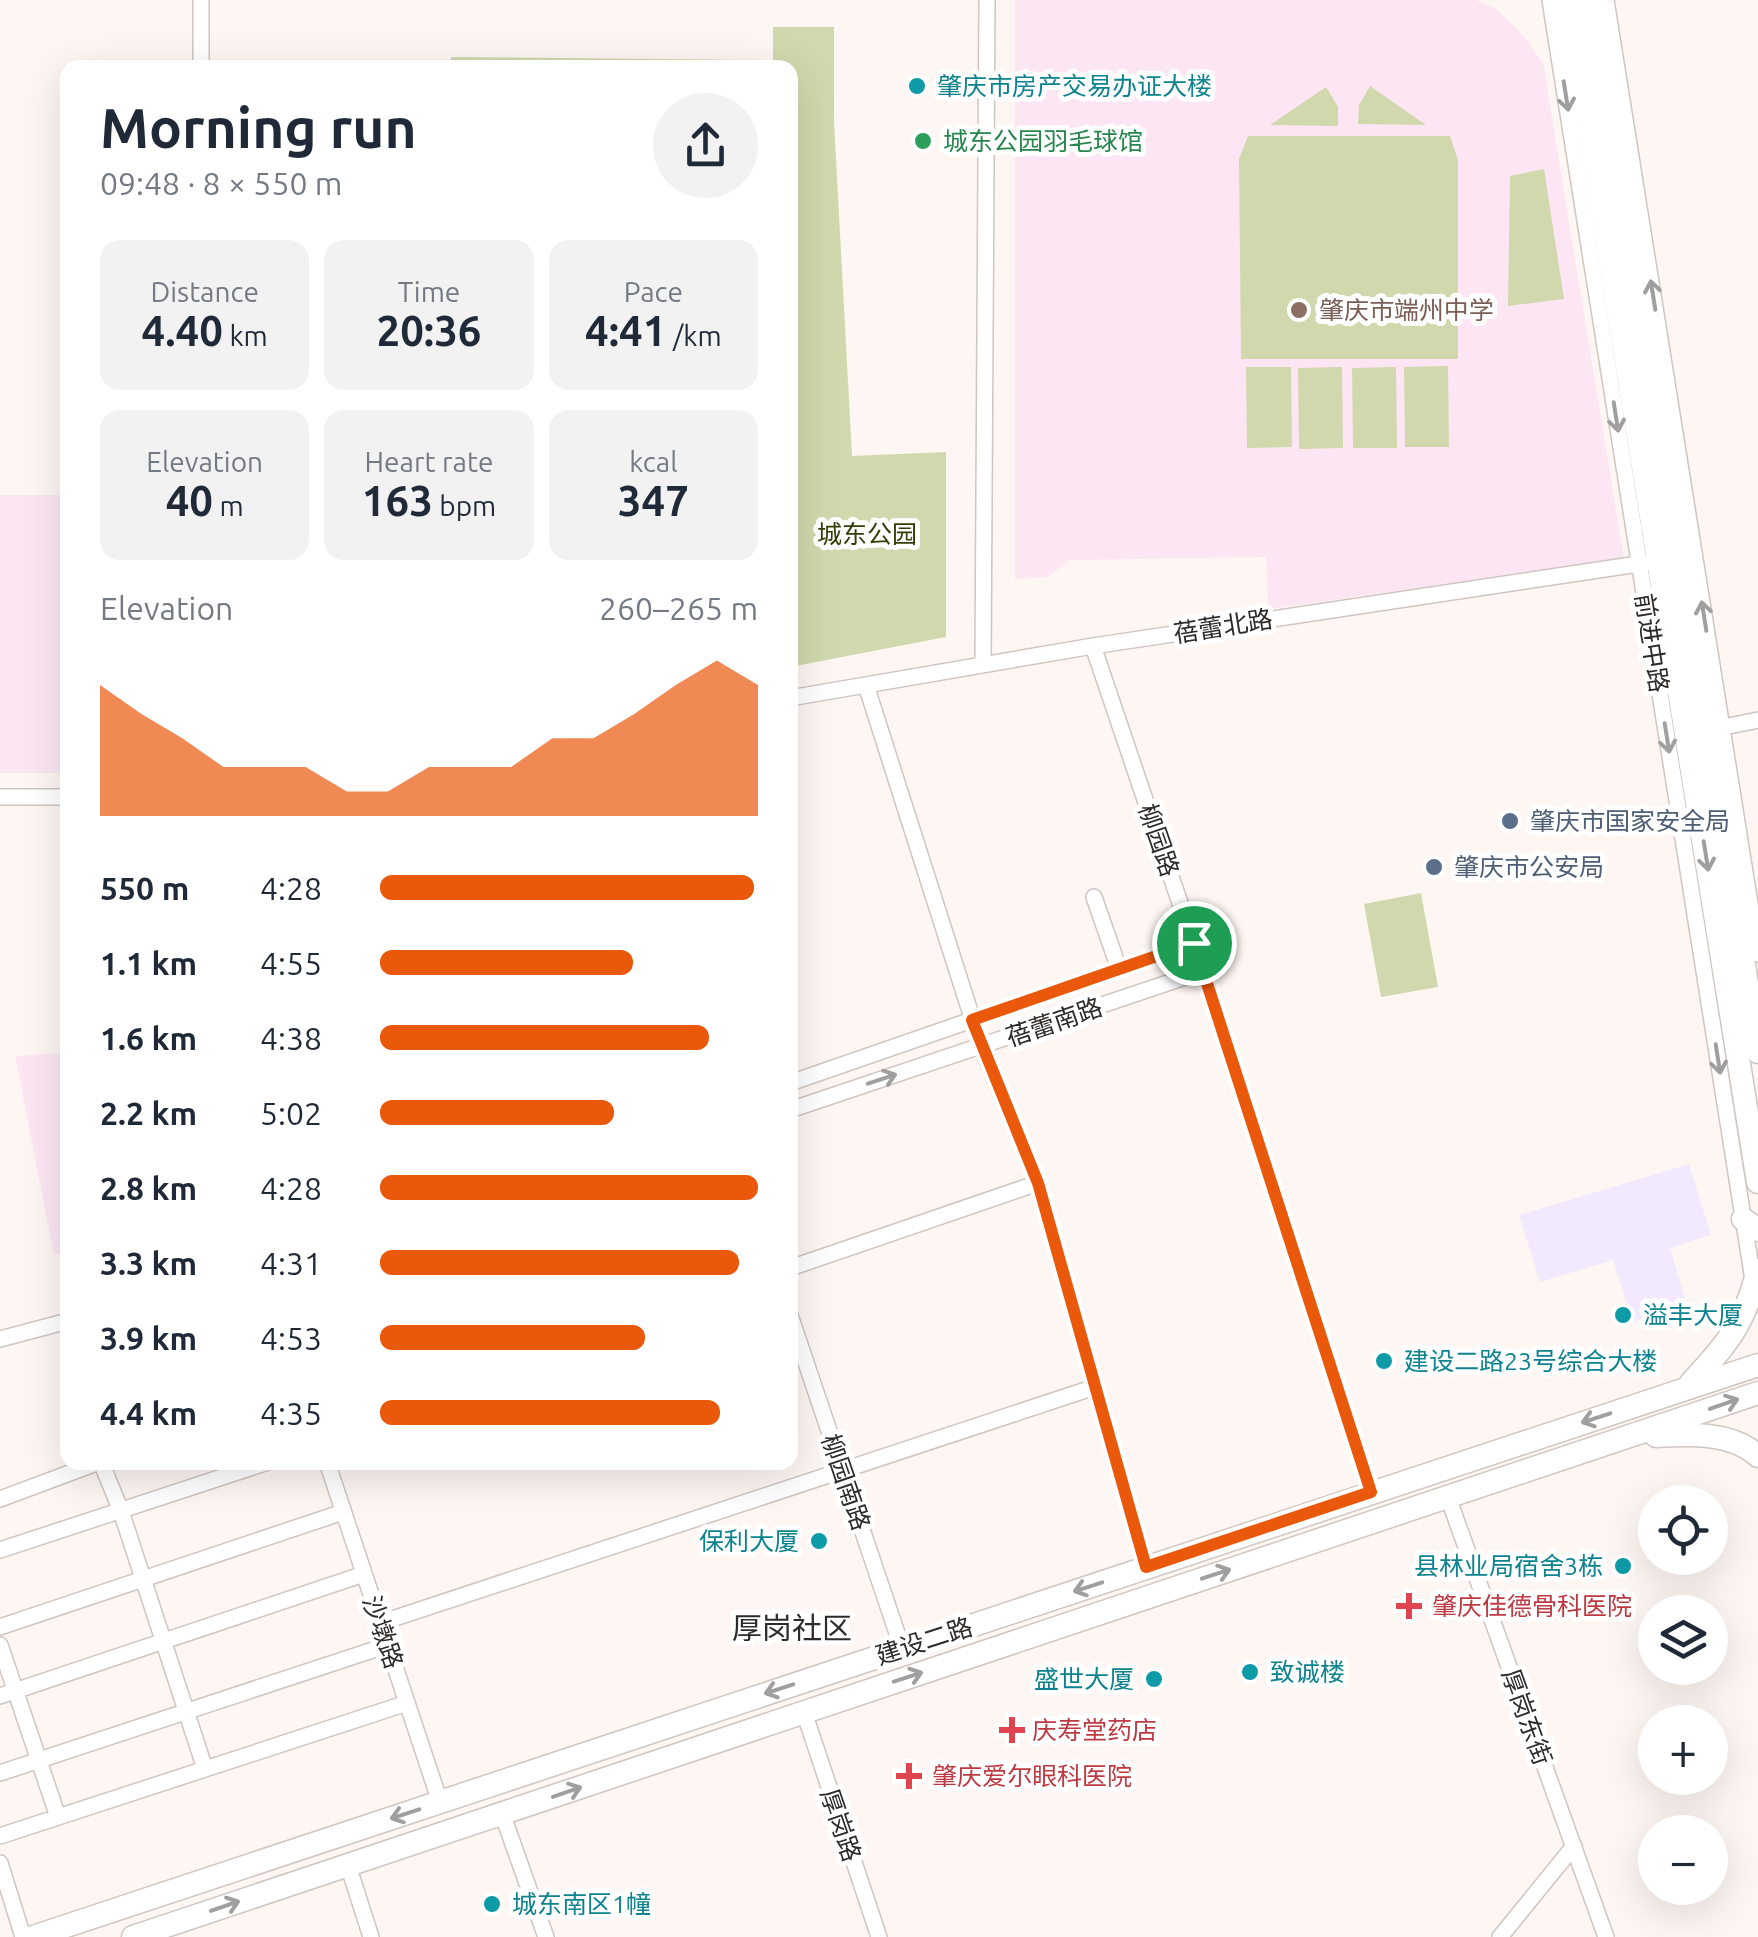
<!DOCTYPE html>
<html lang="en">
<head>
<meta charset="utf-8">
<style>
  body { margin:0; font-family:Ubuntu,"Noto Sans SC",sans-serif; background:#f2f2f3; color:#1f2937; height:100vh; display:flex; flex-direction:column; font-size:38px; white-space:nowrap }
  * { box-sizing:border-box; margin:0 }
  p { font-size:32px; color:#747a83 }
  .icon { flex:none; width:55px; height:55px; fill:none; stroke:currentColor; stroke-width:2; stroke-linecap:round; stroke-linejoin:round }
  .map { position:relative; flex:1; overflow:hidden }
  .sheet { position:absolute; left:60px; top:60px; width:738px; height:1410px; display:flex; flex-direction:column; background:#fff; border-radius:20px; box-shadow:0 10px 40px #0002 }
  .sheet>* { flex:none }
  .buttons { position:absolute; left:1638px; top:1485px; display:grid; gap:20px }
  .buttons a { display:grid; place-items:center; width:90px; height:90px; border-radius:50%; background:#fff; box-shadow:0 10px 40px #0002; font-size:50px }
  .pin { position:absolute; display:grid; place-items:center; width:85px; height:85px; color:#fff; margin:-42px; border:5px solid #fff; border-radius:50%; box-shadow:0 2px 10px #0007 }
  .round { display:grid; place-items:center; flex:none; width:105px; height:105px; border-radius:52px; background:#f2f2f3 }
  .overview { display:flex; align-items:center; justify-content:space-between; height:170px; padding:0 40px }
  h1 { font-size:55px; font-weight:700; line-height:75px }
  .metrics { display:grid; grid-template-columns:repeat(3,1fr); gap:15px; height:170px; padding:10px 40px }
  .metrics div { display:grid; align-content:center; border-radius:20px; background:#f2f2f3; text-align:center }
  .metrics b { font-size:42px; font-weight:700 }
  .metrics small { font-size:28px; font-weight:400 }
  .metrics p { font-size:28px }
  .chart { height:280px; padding:20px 40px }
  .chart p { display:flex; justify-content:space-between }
  .chart svg { width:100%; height:180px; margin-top:10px; fill:#ea580c; opacity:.7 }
  ul { padding:0 40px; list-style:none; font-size:32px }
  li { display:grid; grid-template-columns:160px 120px 1fr; align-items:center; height:75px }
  li i { height:25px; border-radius:12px; background:#ea580c }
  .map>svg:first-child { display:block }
  .commercial { fill:#f3e9fe }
  .education { fill:#fce6f4 }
  .green { fill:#d1d8ad }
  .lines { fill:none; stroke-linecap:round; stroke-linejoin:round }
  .street-casing { stroke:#cfc5c1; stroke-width:18 }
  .secondary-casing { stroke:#cfc5c1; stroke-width:25 }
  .street { stroke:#fff; stroke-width:15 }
  .secondary { stroke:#fff; stroke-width:22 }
  .oneway { stroke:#a19f9e }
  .route-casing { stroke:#fff; stroke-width:20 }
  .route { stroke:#ea580c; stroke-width:12 }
  .culture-dot { fill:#0f9aa8; stroke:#fff; stroke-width:4 }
  .leisure-dot { fill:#2e9e5b; stroke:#fff; stroke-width:4 }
  .education-dot { fill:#8d6e63; stroke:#fff; stroke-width:4 }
  .service-dot { fill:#5c6f8a; stroke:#fff; stroke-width:4 }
  .health-dot { fill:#e0444e; stroke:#fff; stroke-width:4 }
  .labels { text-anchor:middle; stroke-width:10; stroke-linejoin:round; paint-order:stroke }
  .culture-label { font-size:25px; fill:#0d838f; stroke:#fff; text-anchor:start }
  .leisure-label { font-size:25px; fill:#27864d; stroke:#fff; text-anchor:start }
  .education-label { font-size:25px; fill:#785e54; stroke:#fff; text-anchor:start }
  .park-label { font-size:25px; fill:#373b08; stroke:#fff }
  .street-label { font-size:25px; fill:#2e2a28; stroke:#fff }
  .service-label { font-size:25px; fill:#4e5e75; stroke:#fff; text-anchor:start }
  .health-label { font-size:25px; fill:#be3a42; stroke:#fff; text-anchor:start }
  .quarter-label { font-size:30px; fill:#2e2a28; stroke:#fff }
</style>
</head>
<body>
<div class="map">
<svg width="1758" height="1937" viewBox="0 0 1758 1937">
  <rect width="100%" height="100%" fill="#fef6f2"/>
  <!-- commercial -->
  <path class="commercial" d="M 1689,1164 L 1711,1235 L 1670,1248 L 1687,1305 L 1633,1322 L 1613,1260 L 1540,1282 L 1519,1215 Z"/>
  <!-- education -->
  <path class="education" d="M 1015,0 L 1476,0 L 1495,8 L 1522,34 L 1543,63 L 1624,559 L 1268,609 L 1266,557 L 1069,560 L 1048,577 L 1015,579 Z
    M 0,495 L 67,495 L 67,773 L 0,773 Z
    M 67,1053 L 67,1251 L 54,1255 L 15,1056 Z"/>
  <!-- green -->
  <path class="green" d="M 773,27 L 834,27 L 834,122 L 852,456 L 946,452 L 946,637 L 790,667 L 790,68 L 773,67 Z
    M 451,57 L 763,60 L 764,67 L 451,68 Z
    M 1370,86 L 1426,125 L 1358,124 L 1359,105 Z
    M 1326,87 L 1338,107 L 1338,126 L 1270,125 Z
    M 1248,136 L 1450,136 L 1458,160 L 1458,359 L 1241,359 L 1239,159 Z
    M 1544,169 L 1564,299 L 1508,306 L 1510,176 Z
    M 1448,366 L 1449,447 L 1405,447 L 1404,367 Z
    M 1246,367 L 1291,367 L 1292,447 L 1247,448 Z
    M 1342,367 L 1343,448 L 1299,449 L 1298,368 Z
    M 1396,367 L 1397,448 L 1353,448 L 1352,368 Z
    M 1421,893 L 1438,987 L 1381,997 L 1364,904 Z"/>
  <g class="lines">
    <defs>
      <path id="street" d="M 1550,0 L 1753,1280
        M 1606,0 L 1758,954
        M 201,68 L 201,0
        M 1093,646 L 1203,971 L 1371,1492
        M 983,665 L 987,0
        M 866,685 L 981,1046 L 1038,1183 L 1147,1567
        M 790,698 L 1093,646 L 1645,563
        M 1714,729 L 1758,720
        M 0,797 L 68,797
        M 1094,897 L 1119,969
        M 790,1083 L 1194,943
        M 790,1110 L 1203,971
        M 790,1268 L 1038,1183
        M 790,1315 L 902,1648
        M 0,1339 L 68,1321
        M 101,1462 L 121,1511 L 205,1769
        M 327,1462 L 440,1802
        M 1448,1497 L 1606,1937
        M 0,1499 L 99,1462
        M 0,1550 L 268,1462
        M 380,1623 L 1095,1387
        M 0,1627 L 343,1512
        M 0,1645 L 58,1817
        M 0,1696 L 364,1574
        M 804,1712 L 879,1937
        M 0,1773 L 388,1645
        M 502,1813 L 546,1937
        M 0,1836 L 407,1703
        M 0,1863 L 23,1937
        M 348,1865 L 371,1937
        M 1500,1937 L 1574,1846"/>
      <path id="secondary" d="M 1568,0 L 1758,1182
        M 1589,0 L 1758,1052
        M 1743,1219 L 1758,1230
        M 1690,1384 C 1728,1343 1744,1325 1758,1270
        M 1656,1436 C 1690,1434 1732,1432 1758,1456
        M 33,1937 L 1758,1365
        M 133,1937 L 1758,1393"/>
    </defs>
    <!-- street casing -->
    <use href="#street" class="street-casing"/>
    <!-- secondary casing -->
    <use href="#secondary" class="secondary-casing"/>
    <!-- street -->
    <use href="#street" class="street"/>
    <!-- secondary -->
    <use href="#secondary" class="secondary"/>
  </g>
  <!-- one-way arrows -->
  <defs><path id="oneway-shaft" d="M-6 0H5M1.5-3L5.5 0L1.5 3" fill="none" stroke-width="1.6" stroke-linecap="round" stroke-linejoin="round" transform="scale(2.5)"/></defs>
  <g class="oneway">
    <use href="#oneway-shaft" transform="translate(1566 96) rotate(81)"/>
    <use href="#oneway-shaft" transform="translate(1653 295) rotate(-99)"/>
    <use href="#oneway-shaft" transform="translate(1616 417) rotate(81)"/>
    <use href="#oneway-shaft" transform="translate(1704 616) rotate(-99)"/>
    <use href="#oneway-shaft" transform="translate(1667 738) rotate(81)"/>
    <use href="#oneway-shaft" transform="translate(1706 856) rotate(81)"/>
    <use href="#oneway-shaft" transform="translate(1718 1059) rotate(81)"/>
    <use href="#oneway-shaft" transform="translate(882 1079) rotate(-18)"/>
    <use href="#oneway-shaft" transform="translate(1724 1404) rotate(-19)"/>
    <use href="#oneway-shaft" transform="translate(1596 1418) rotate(162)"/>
    <use href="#oneway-shaft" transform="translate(1216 1574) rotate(-18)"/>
    <use href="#oneway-shaft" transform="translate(1088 1587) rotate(162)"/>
    <use href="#oneway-shaft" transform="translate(908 1677) rotate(-18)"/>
    <use href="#oneway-shaft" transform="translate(779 1689) rotate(162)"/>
    <use href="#oneway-shaft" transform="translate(567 1792) rotate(-19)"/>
    <use href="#oneway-shaft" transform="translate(405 1814) rotate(162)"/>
    <use href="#oneway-shaft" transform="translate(225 1906) rotate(-19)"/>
  </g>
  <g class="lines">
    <defs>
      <path id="route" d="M 1194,943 L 1371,1492 L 1146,1567 L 1038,1183 L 972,1020 Z"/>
    </defs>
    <!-- route casing -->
    <use href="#route" class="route-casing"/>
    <!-- route -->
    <use href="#route" class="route"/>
  </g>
  <!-- markers -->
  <g class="culture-dot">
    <circle cx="917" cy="86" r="10"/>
    <circle cx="1623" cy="1315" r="10"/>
    <circle cx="1384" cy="1361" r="10"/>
    <circle cx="819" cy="1541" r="10"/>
    <circle cx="1623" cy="1566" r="10"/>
    <circle cx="1250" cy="1672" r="10"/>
    <circle cx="1154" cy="1679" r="10"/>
    <circle cx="492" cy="1904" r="10"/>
  </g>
  <circle class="leisure-dot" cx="923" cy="141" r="10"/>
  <circle class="education-dot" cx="1299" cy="310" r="10"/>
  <g class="service-dot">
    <circle cx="1510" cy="821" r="10"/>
    <circle cx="1434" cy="867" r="10"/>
  </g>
  <g class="health-dot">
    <path d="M1404 1591h10v10h10v10h-10v10h-10v-10h-10v-10h10z"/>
    <path d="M1007 1715h10v10h10v10h-10v10h-10v-10h-10v-10h10z"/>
    <path d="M904 1761h10v10h10v10h-10v10h-10v-10h-10v-10h10z"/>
  </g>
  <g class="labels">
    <!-- culture labels -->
    <g class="culture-label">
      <text x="937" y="95">肇庆市房产交易办证大楼</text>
      <text x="1643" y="1324">溢丰大厦</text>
      <text x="1404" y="1370">建设二路23号综合大楼</text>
      <text x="799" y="1550" text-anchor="end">保利大厦</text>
      <text x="1603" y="1575" text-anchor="end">县林业局宿舍3栋</text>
      <text x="1270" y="1681">致诚楼</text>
      <text x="1134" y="1688" text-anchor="end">盛世大厦</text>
      <text x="512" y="1913">城东南区1幢</text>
    </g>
    <!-- leisure labels -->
    <g class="leisure-label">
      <text x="943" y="150">城东公园羽毛球馆</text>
    </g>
    <!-- education labels -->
    <g class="education-label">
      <text x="1319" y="319">肇庆市端州中学</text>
    </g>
    <!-- park labels -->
    <g class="park-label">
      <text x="867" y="543">城东公园</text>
    </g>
    <!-- street labels -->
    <g class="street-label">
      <text transform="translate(1223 626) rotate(-9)" y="9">蓓蕾北路</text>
      <text transform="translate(1652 643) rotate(81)" y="9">前进中路</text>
      <text transform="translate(1159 840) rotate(71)" y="9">柳园路</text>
      <text transform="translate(1054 1022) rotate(-19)" y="9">蓓蕾南路</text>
      <text transform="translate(846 1482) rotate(71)" y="9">柳园南路</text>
      <text transform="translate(383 1632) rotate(71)" y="9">沙墩路</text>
      <text transform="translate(924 1641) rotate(-18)" y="9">建设二路</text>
      <text transform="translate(1527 1717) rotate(70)" y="9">厚岗东街</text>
      <text transform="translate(841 1825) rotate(71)" y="9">厚岗路</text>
    </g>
    <!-- service labels -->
    <g class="service-label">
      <text x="1530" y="830">肇庆市国家安全局</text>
      <text x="1454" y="876">肇庆市公安局</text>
    </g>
    <!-- health labels -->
    <g class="health-label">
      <text x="1432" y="1615">肇庆佳德骨科医院</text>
      <text x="1032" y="1739">庆寿堂药店</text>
      <text x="932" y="1785">肇庆爱尔眼科医院</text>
    </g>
    <!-- quarter labels -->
    <g class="quarter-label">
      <text x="792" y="1639">厚岗社区</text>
    </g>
  </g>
</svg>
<div class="buttons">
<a><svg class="icon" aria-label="locate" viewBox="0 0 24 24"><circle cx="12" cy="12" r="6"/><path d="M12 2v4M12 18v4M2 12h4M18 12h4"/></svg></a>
<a><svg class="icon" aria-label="layers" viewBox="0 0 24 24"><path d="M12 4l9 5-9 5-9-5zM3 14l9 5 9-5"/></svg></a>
<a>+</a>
<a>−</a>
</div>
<div class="pin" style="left:1194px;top:943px;background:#1e9e55"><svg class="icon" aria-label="arrive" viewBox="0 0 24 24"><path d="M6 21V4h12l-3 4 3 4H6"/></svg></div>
<section class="sheet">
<div class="overview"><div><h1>Morning run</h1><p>09:48 · 8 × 550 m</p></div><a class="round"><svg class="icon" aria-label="share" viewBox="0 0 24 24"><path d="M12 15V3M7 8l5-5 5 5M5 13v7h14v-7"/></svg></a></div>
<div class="metrics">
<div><p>Distance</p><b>4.40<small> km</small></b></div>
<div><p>Time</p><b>20:36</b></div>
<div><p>Pace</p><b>4:41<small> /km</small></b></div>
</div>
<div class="metrics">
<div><p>Elevation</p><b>40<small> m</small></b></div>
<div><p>Heart rate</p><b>163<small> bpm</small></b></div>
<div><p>kcal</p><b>347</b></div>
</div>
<div class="chart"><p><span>Elevation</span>260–265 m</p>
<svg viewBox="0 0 160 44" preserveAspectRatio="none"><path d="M0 44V12L10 19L20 25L30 32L40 32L50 32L60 38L70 38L80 32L90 32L100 32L110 25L120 25L130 19L140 12L150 6L160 12V44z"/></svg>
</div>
<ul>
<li><b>550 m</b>4:28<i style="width:99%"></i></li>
<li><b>1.1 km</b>4:55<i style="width:67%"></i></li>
<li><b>1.6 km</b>4:38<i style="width:87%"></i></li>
<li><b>2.2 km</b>5:02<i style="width:62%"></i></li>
<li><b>2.8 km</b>4:28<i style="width:100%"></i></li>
<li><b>3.3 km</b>4:31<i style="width:95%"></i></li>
<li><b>3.9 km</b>4:53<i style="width:70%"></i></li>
<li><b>4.4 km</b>4:35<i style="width:90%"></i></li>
</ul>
</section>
</div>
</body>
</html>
